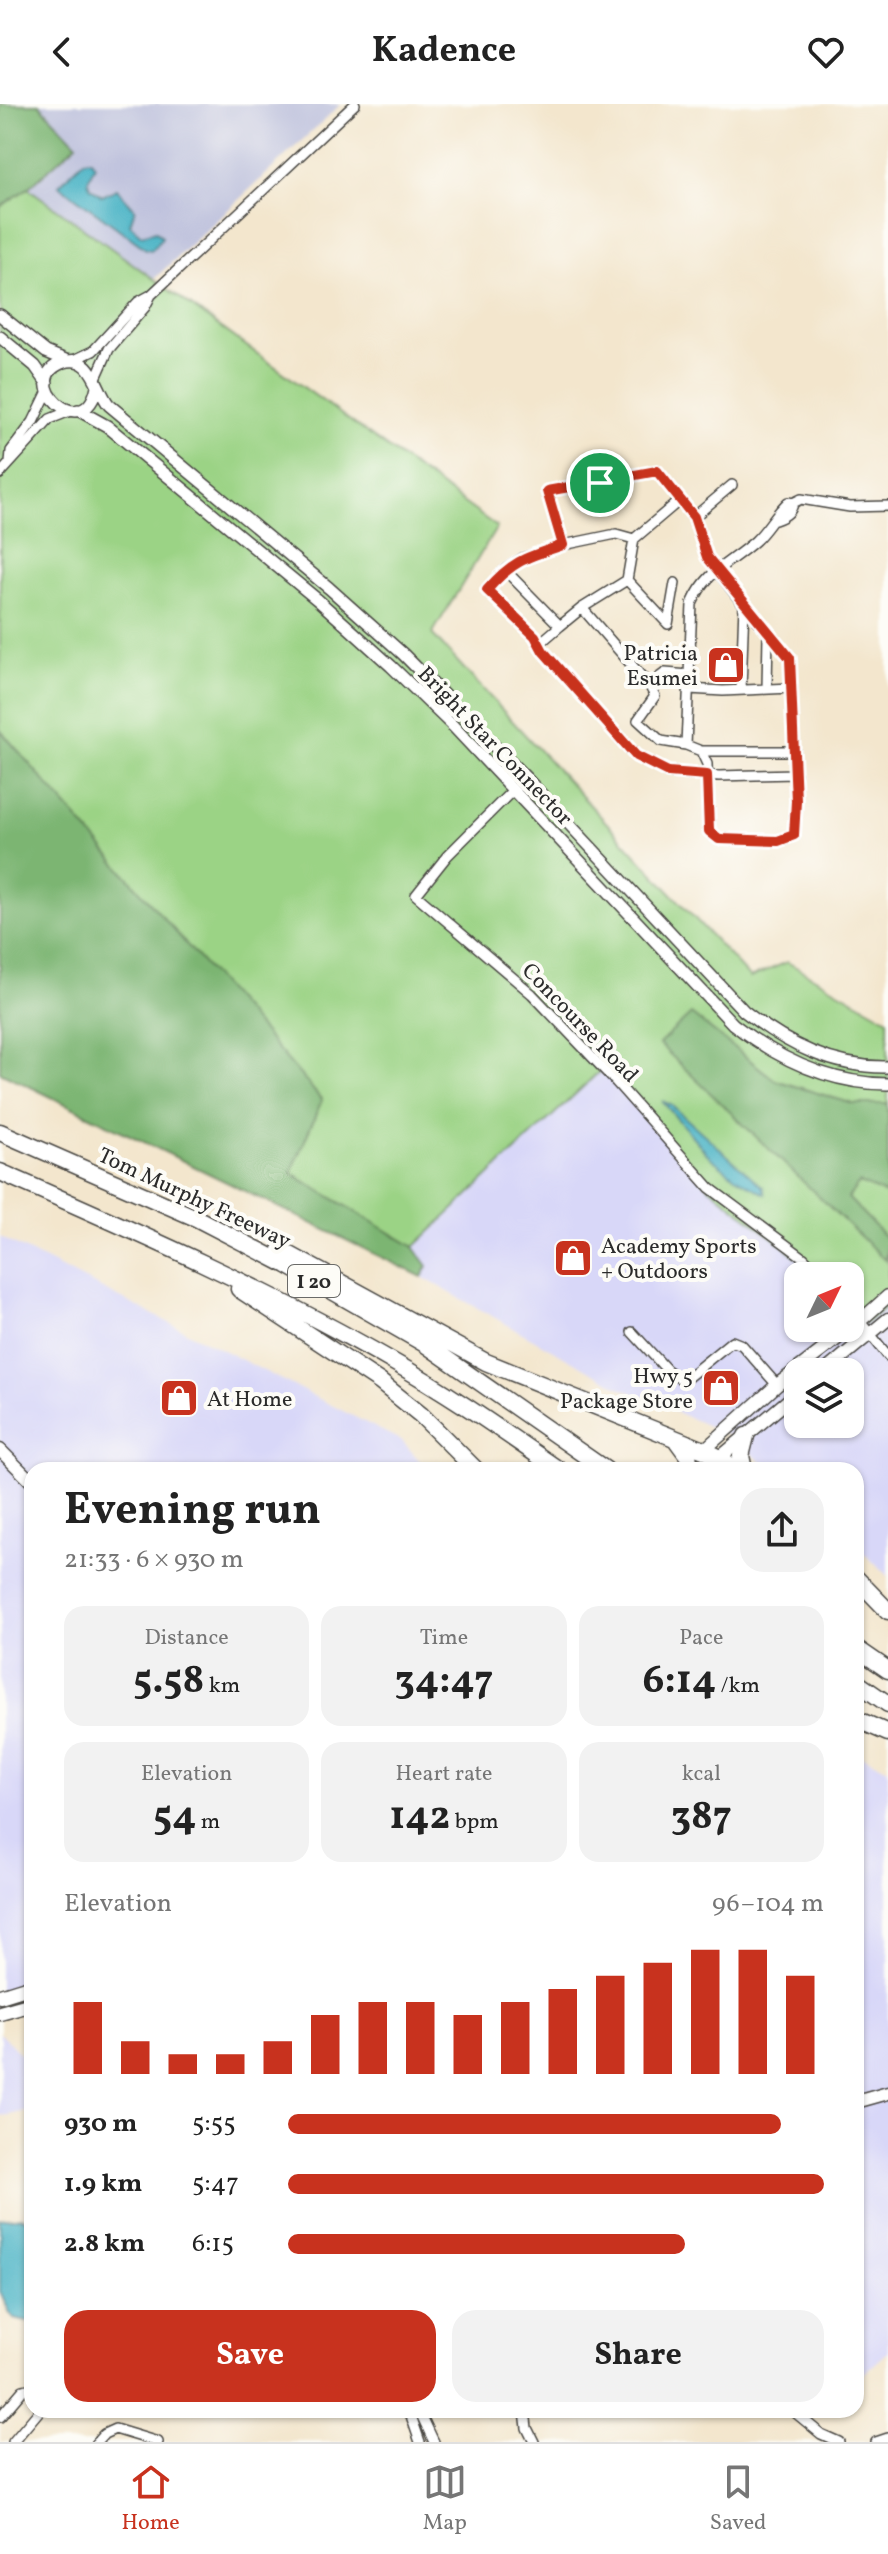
<!DOCTYPE html>
<html lang="en">
<head>
<meta charset="utf-8">
<style>
  body { margin:0; font-family:Vollkorn,serif; background:#f2f2f2; color:#222; height:100vh; display:flex; flex-direction:column; font-size:30px; white-space:nowrap }
  * { box-sizing:border-box; margin:0 }
  p { font-size:26px; color:#767676 }
  .icon { flex:none; width:44px; height:44px; fill:none; stroke:currentColor; stroke-width:2; stroke-linecap:round; stroke-linejoin:round }
  .map { position:relative; flex:1; overflow:hidden }
  .details { position:absolute; left:24px; top:1358px; width:840px; height:956px; display:flex; flex-direction:column; background:#fff; border-radius:24px; box-shadow:0 2px 6px #0004 }
  .details>* { flex:none }
  .needle { width:52px; rotate:47deg }
  .controls { position:absolute; left:784px; top:1158px; display:grid; gap:16px }
  .controls a { display:grid; place-items:center; width:80px; height:80px; border-radius:16px; background:#fff; box-shadow:0 2px 6px #0004; font-size:40px }
  .pin { position:absolute; display:grid; place-items:center; width:68px; height:68px; color:#fff; margin:-34px; border:4px solid #fff; border-radius:50%; box-shadow:0 2px 8px #0007 }
  .round { display:grid; place-items:center; flex:none; width:84px; height:84px; border-radius:24px; background:#f2f2f2 }
  .headline { display:flex; align-items:center; justify-content:space-between; height:136px; padding:0 40px }
  h1 { font-size:44px; font-weight:700; line-height:60px }
  .stats { display:grid; grid-template-columns:repeat(3,1fr); gap:12px; height:136px; padding:8px 40px }
  .stats div { display:grid; align-content:center; border-radius:20px; background:#f2f2f2; text-align:center }
  .stats b { font-size:40px; font-weight:700 }
  .stats small { font-size:22px; font-weight:400 }
  .stats p { font-size:22px }
  .chart { height:224px; padding:16px 40px }
  .chart p { display:flex; justify-content:space-between }
  .chart svg { width:100%; height:144px; margin-top:8px; stroke:#c8321e; stroke-width:6 }
  .primary-button { display:flex; gap:16px; margin-top:auto; padding:16px 40px }
  .primary-button a { flex:1; height:92px; border-radius:24px; background:#c8321e; color:#fff; font-size:32px; font-weight:700; line-height:92px; text-align:center }
  .primary-button a+a { background:#f2f2f2; color:#222 }
  ul { padding:0 40px; list-style:none; font-size:26px }
  li { display:grid; grid-template-columns:128px 96px 1fr; align-items:center; height:60px }
  li i { height:20px; border-radius:10px; background:#c8321e }
  header { display:flex; justify-content:space-between; align-items:center; height:104px; padding:0 40px; background:#fff; font-size:36px; font-weight:700 }
  .tabs { display:flex; justify-content:space-around; align-items:center; height:112px; border-top:2px solid #e0e0e0; background:#fff; font-size:22px; color:#767676 }
  .tabs a { display:grid; justify-items:center; gap:4px }
  .tabs .selected { color:#c8321e }
  .map>svg:first-child { display:block }
  .built { fill:#d8d7f8; fill-rule:evenodd }
  .industrial { fill:#bfc2dd }
  .green { fill:#9bd385; stroke:#637f58; stroke-width:2 }
  .forest { fill:#7cb572; stroke:#54704e; stroke-width:2 }
  .water { fill:#47b2c5; stroke:#396e78; stroke-width:2 }
  .lines { fill:none; stroke-linecap:round; stroke-linejoin:round }
  .minor-casing { stroke:#494743; stroke-width:12 }
  .tertiary-casing { stroke:#494743; stroke-width:14 }
  .secondary-casing { stroke:#494743; stroke-width:15 }
  .primary-casing { stroke:#494743; stroke-width:17 }
  .motorway-casing { stroke:#494743; stroke-width:19 }
  .minor { stroke:#fff; stroke-width:9 }
  .tertiary { stroke:#fff; stroke-width:11 }
  .secondary { stroke:#fff; stroke-width:12 }
  .primary { stroke:#fff; stroke-width:14 }
  .motorway { stroke:#fff; stroke-width:16 }
  .route-casing { stroke:#fff; stroke-width:16 }
  .route { stroke:#c8321e; stroke-width:10 }
  .labels { text-anchor:middle; stroke-width:8; stroke-linejoin:round; paint-order:stroke }
  .shield { fill:#fdfcf7; stroke:#6a6a68; stroke-width:2 }
  .shield-label { font-size:20px; font-weight:bold; fill:#2b2b2b }
  .poi-label { font-size:22px; fill:#2b2b2b; stroke:#fdfcf7; text-anchor:end }
  .street-label { font-size:22px; fill:#2b2b2b; stroke:#fdfcf7 }
</style>
</head>
<body>
<header><svg class="icon" aria-label="back" viewBox="0 0 24 24"><path d="M15 5l-7 7 7 7"/></svg>Kadence<svg class="icon" aria-label="heart" viewBox="0 0 24 24"><path d="M12 20l-8-8c-3-5 5-10 8-4 3-6 11-1 8 4z"/></svg></header>
<div class="map">
<svg width="888" height="2338" viewBox="0 0 888 2338">
  <rect width="100%" height="100%" fill="#fdfcf7"/>
  <filter id="ink" filterUnits="userSpaceOnUse"><feTurbulence type="fractalNoise" baseFrequency=".0125" numOctaves="2"/><feDisplacementMap in="SourceGraphic" scale="16" xChannelSelector="R" yChannelSelector="G"/><feConvolveMatrix kernelMatrix="1 2 1 2 8 2 1 2 1" color-interpolation-filters="sRGB"/></filter>
  <filter id="wash" filterUnits="userSpaceOnUse"><feTurbulence type="fractalNoise" baseFrequency=".006" numOctaves="4" result="noise"/><feDisplacementMap in="SourceGraphic" scale="32" xChannelSelector="R" yChannelSelector="G"/><feGaussianBlur stdDeviation="1.8" result="paint"/><feColorMatrix in="noise" values="0 0 0 0 0 0 0 0 0 0 0 0 0 0 0 0 0 1.4 0 .05"/><feComposite in="paint" operator="in"/></filter>
  <g filter="url(#wash)">
    <rect width="100%" height="100%" fill="#f3e6cd"/>
    <!-- built -->
    <path class="built" d="M 603,964 L 821,1172 L 798,1172 L 798,1224 L 850,1224 L 850,1203 L 865,1219 L 888,1201 L 888,1472 L 856,1442 L 856,1366 L 771,1366 L 731,1332 L 619,1283 L 422,1173 L 428,1162 L 414,1143 ZM 798,1268 L 850,1268 L 850,1320 L 798,1320 Z
      M 0,1133 L 402,1337 L 428,1366 L 32,1366 L 32,1900 L 0,1909 Z
      M 856,1649 L 888,1665 L 888,2248 L 859,2274 L 856,2271 Z
      M 0,1929 L 32,1962 L 32,2006 L 0,2013 Z"/>
    <!-- industrial -->
    <path class="industrial" d="M 39,0 L 341,0 L 154,175 L 28,84 L 76,40 Z"/>
    <!-- green -->
    <path class="green" d="M 28,84 L 497,423 L 432,530 L 750,874 L 787,858 L 888,915 L 888,1000 L 853,1000 L 775,976 L 692,911 L 886,1155 L 888,1149 L 888,1201 L 865,1220 L 850,1203 L 850,1172 L 821,1172 L 710,1084 L 603,964 L 414,1143 L 290,1069 L 321,996 L 0,626 L 0,103 Z
      M 859,1079 L 888,1091 L 888,1136 L 848,1094 Z"/>
    <!-- forest -->
    <path class="forest" d="M 0,0 L 39,0 L 77,40 L 28,84 L 0,103 Z
      M 0,626 L 322,996 L 291,1069 L 414,1143 L 428,1162 L 422,1173 L 0,968 Z
      M 691,910 L 775,976 L 853,1000 L 888,1000 L 888,1091 L 859,1079 L 848,1094 L 888,1136 L 885,1156 L 659,940 Z"/>
    <!-- water -->
    <path class="water" d="M 90,55 L 95,61 L 88,76 L 90,83 L 102,92 L 117,85 L 135,105 L 130,120 L 141,131 L 156,127 L 162,133 L 152,146 L 146,145 L 59,81 L 84,56 Z
      M 662,997 L 671,1001 L 763,1083 L 765,1090 L 735,1073 L 710,1053 Z
      M 20,2113 L 32,2117 L 32,2219 L 14,2215 L 10,2210 L 0,2187 L 0,2116 Z"/>
  </g>
  <g filter="url(#ink)">
    <g class="lines">
      <defs>
        <path id="minor" d="M 151,191 L 355,0
          M 72,257 L 93,247 L 138,198 L 151,191 L 145,203 L 109,245 L 96,274
          M 10,359 L 11,347 L 33,318 L 48,287
          M 0,370 L 50,315 L 70,307
          M 694,413 L 732,381
          M 775,416 C 784,413 792,408 793,399
          M 563,441 L 616,430 L 634,435
          M 505,466 L 487,486 L 535,532 L 543,547 L 636,652 L 668,668 L 719,672 L 796,670
          M 582,504 L 627,476
          M 668,520 L 627,476 L 634,435 L 680,396
          M 668,520 L 675,479
          M 539,540 L 560,522
          M 689,571 L 665,569 L 649,581 L 582,504 L 560,522 L 505,466 L 523,454 L 563,441 L 547,387 L 657,367 L 694,413 L 707,453 L 736,491 L 790,554 L 796,697 L 794,731 L 778,737 L 719,735 L 709,727 L 707,660 L 701,647 L 686,641 L 692,500 C 706,467 729,460 755,437 C 768,425 775,410 788,398 L 793,399 L 801,395 L 850,403 L 888,402
          M 649,581 L 655,592 L 638,616 L 661,637 L 686,641
          M 767,584 L 768,529
          M 689,585 L 723,587 L 792,584
          M 741,586 L 744,500
          M 701,647 L 795,647
          M 513,686 L 447,752 L 416,791 L 532,890 L 616,978 L 710,1084 L 804,1154 L 821,1172
          M 850,1205 L 888,1252
          M 632,1228 L 667,1266 L 679,1274 L 688,1273 L 732,1237 L 742,1241 L 777,1281
          M 409,2306 L 420,2338
          M 419,2306 L 434,2338
          M 525,2306 L 527,2324 L 534,2338
          M 792,2306 L 821,2330 L 839,2338
          M 0,2313 L 23,2286 L 32,2284
          M 13,2338 L 40,2306
          M 97,2338 L 104,2330 L 115,2325 L 158,2338
          M 876,2338 L 888,2334"/>
        <path id="tertiary" d="M 0,211 L 46,248 L 68,257
          M 0,233 L 35,262 L 47,279
          M 97,282 C 85,343 14,275 64,258 C 93,249 96,286 109,301 L 329,484 L 403,550 L 527,675 L 744,907 C 786,940 833,964 888,963
          M 78,306 L 107,322 L 319,497 L 391,562 L 453,622 L 733,920 C 778,955 829,980 888,980"/>
        <path id="secondary" d="M 824,1268 L 888,1215
          M 0,1346 L 32,1378
          M 704,1346 L 777,1281 L 859,1218 L 888,1192
          M 705,1366 L 798,1288
          M 856,1998 L 888,1989"/>
        <path id="primary" d="M 0,1892 L 32,1882
          M 0,1909 L 32,1900"/>
        <path id="motorway" d="M 0,1028 L 196,1114 L 287,1161 L 425,1240 L 606,1366
          M 0,1068 C 132,1126 265,1184 390,1256 C 449,1289 504,1328 559,1366
          M 281,1146 L 486,1258 L 704,1346 L 720,1354 L 736,1366
          M 239,1185 L 380,1278 L 421,1311 L 476,1366
          M 677,1337 L 688,1352 L 691,1366
          M 744,1366 L 741,1352 L 746,1332
          M 856,1474 L 888,1507
          M 856,1544 L 888,1566
          M 856,1578 L 888,1600
          M 856,1615 L 888,1629"/>
      </defs>
      <!-- minor casing -->
      <use href="#minor" class="minor-casing"/>
      <!-- tertiary casing -->
      <use href="#tertiary" class="tertiary-casing"/>
      <!-- secondary casing -->
      <use href="#secondary" class="secondary-casing"/>
      <!-- primary casing -->
      <use href="#primary" class="primary-casing"/>
      <!-- motorway casing -->
      <use href="#motorway" class="motorway-casing"/>
      <!-- minor -->
      <use href="#minor" class="minor"/>
      <!-- tertiary -->
      <use href="#tertiary" class="tertiary"/>
      <!-- secondary -->
      <use href="#secondary" class="secondary"/>
      <!-- primary -->
      <use href="#primary" class="primary"/>
      <!-- motorway -->
      <use href="#motorway" class="motorway"/>
    </g>
  </g>
  <g class="lines" filter="url(#ink)">
    <defs>
      <path id="route" d="M 657,367 L 694,413 L 707,453 L 790,554 L 796,697 L 794,731 L 778,737 L 719,735 L 709,727 L 707,671 L 668,668 L 636,652 L 543,547 L 535,532 L 487,486 C 513,456 527,453 563,441 L 547,387 Z"/>
    </defs>
    <!-- route casing -->
    <use href="#route" class="route-casing"/>
    <!-- route -->
    <use href="#route" class="route"/>
  </g>
  <!-- icons -->
  <defs>
    <symbol id="shop-square" viewBox="-11 -11 22 22"><rect x="-9" y="-9" width="18" height="18" rx="4" fill="#c8321e" stroke="#fdfcf7"/><path d="M-5-2.5h2.3a2.7 3.5 0 0 1 5.4 0H5L5.5 6h-11ZM-1.5-2.5h3a1.5 2.3 0 0 0-3 0Z" fill="#fff"/></symbol>
  </defs>
  <g fill-rule="evenodd">
    <use href="#shop-square" x="704" y="539" width="44" height="44"/>
    <use href="#shop-square" x="551" y="1132" width="44" height="44"/>
    <use href="#shop-square" x="699" y="1262" width="44" height="44"/>
    <use href="#shop-square" x="157" y="1272" width="44" height="44"/>
  </g>
  <g class="labels">
    <!-- shield labels -->
    <rect class="shield" x="288" y="1161" width="52" height="32" rx="6"/>
    <g class="shield-label">
      <text x="314" y="1184">I 20</text>
    </g>
    <!-- poi labels -->
    <g class="poi-label">
      <text x="698" y="556">Patricia<tspan x="698" dy="25">Esumei</tspan></text>
      <text x="601" y="1149" text-anchor="start">Academy Sports<tspan x="601" dy="25">+ Outdoors</tspan></text>
      <text x="693" y="1279">Hwy 5<tspan x="693" dy="25">Package Store</tspan></text>
      <text x="207" y="1302" text-anchor="start">At Home</text>
    </g>
    <!-- street labels -->
    <g class="street-label">
      <text transform="translate(496 641) rotate(46)" y="8">Bright Star Connector</text>
      <text transform="translate(581 918) rotate(46)" y="8">Concourse Road</text>
      <text transform="translate(195 1093) rotate(25)" y="8">Tom Murphy Freeway</text>
    </g>
  </g>
</svg>
<div class="controls">
<a><svg class="needle" viewBox="-14 -14 28 28"><path d="M0-13l5 13h-10z" fill="#e53935"/><path d="M0 13l5-13h-10z" fill="#767676"/></svg></a>
<a><svg class="icon" aria-label="layers" viewBox="0 0 24 24"><path d="M12 4l9 5-9 5-9-5zM3 14l9 5 9-5"/></svg></a>
</div>
<div class="pin" style="left:600px;top:379px;background:#1e9e55"><svg class="icon" aria-label="arrive" viewBox="0 0 24 24"><path d="M6 21V4h12l-3 4 3 4H6"/></svg></div>
<section class="details">
<div class="headline"><div><h1>Evening run</h1><p>21:33 · 6 × 930 m</p></div><a class="round"><svg class="icon" aria-label="share" viewBox="0 0 24 24"><path d="M12 15V3M7 8l5-5 5 5M5 13v7h14v-7"/></svg></a></div>
<div class="stats">
<div><p>Distance</p><b>5.58<small> km</small></b></div>
<div><p>Time</p><b>34:47</b></div>
<div><p>Pace</p><b>6:14<small> /km</small></b></div>
</div>
<div class="stats">
<div><p>Elevation</p><b>54<small> m</small></b></div>
<div><p>Heart rate</p><b>142<small> bpm</small></b></div>
<div><p>kcal</p><b>387</b></div>
</div>
<div class="chart"><p><span>Elevation</span>96–104 m</p>
<svg viewBox="0 0 160 44" preserveAspectRatio="none"><path d="M5 44V22M15 44V34M25 44V38M35 44V38M45 44V34M55 44V26M65 44V22M75 44V22M85 44V26M95 44V22M105 44V18M115 44V14M125 44V10M135 44V6M145 44V6M155 44V14"/></svg>
</div>
<ul>
<li><b>930 m</b>5:55<i style="width:92%"></i></li>
<li><b>1.9 km</b>5:47<i style="width:100%"></i></li>
<li><b>2.8 km</b>6:15<i style="width:74%"></i></li>
</ul>
<div class="primary-button"><a>Save</a><a>Share</a></div>
</section>
</div>
<nav class="tabs">
<a class="selected"><svg class="icon" aria-label="home" viewBox="0 0 24 24"><path d="M3 11l9-7 9 7M6 9v11h12V9"/></svg>Home</a>
<a><svg class="icon" aria-label="map" viewBox="0 0 24 24"><path d="M3 6l6-2 6 2 6-2v14l-6 2-6-2-6 2zM9 4v14M15 6v14"/></svg>Map</a>
<a><svg class="icon" aria-label="saved" viewBox="0 0 24 24"><path d="M7 4h10v16l-5-4-5 4z"/></svg>Saved</a>
</nav>
</body>
</html>
